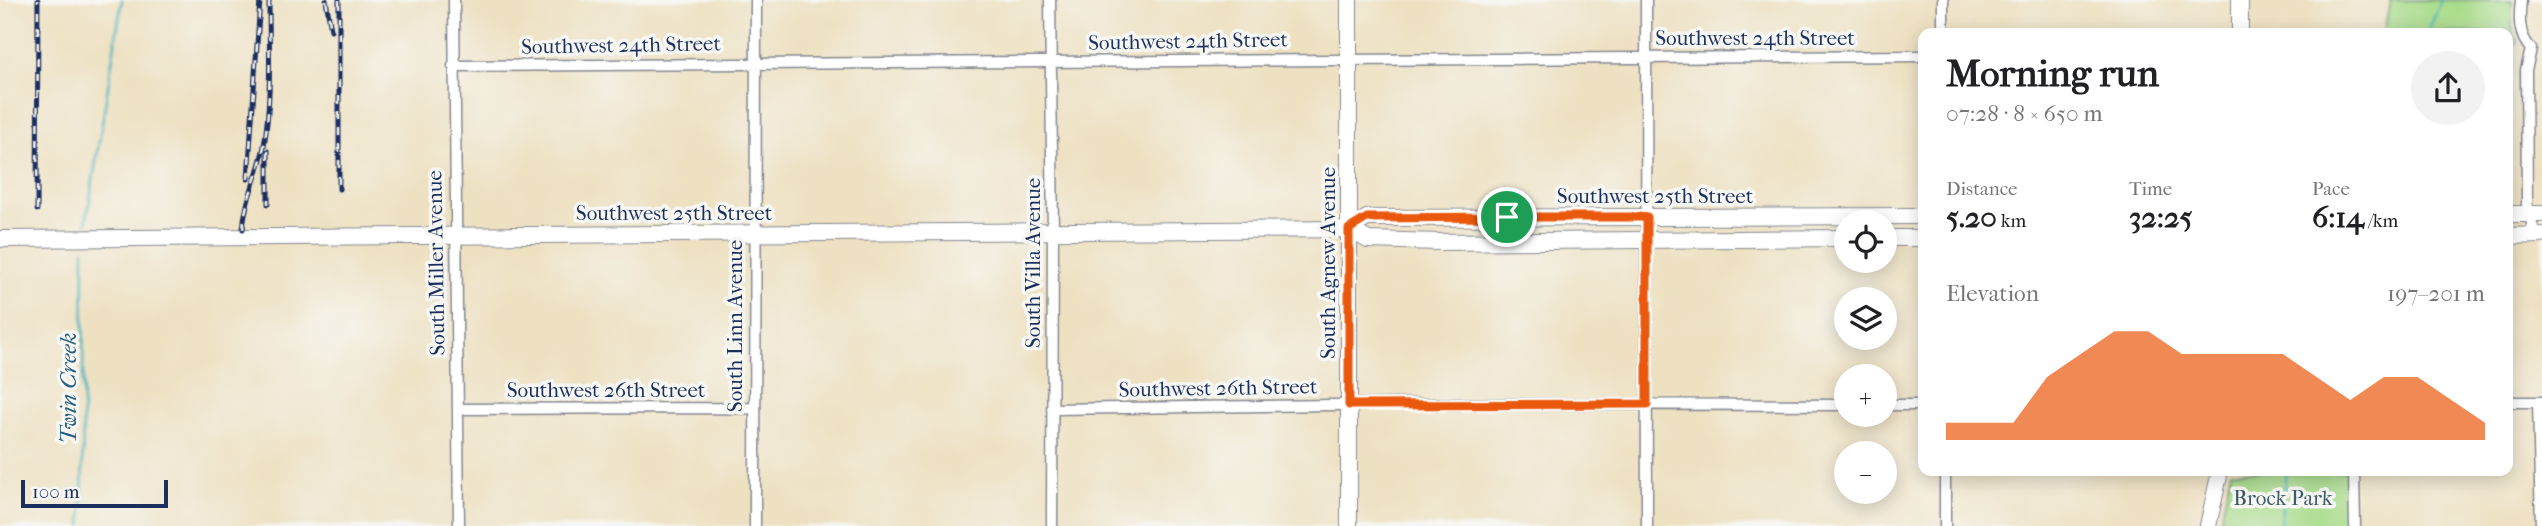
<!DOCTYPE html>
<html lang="en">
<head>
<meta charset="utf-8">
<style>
  body { margin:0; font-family:"IM FELL French Canon",serif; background:#f2f2f2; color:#202124; height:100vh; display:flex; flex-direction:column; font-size:26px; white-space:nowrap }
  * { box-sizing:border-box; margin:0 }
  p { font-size:23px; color:#757577 }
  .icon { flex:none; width:38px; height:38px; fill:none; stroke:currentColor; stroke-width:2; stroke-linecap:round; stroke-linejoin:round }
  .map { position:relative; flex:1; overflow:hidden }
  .panel { position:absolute; left:1918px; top:28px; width:595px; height:448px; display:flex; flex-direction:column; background:#fff; border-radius:14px; box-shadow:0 4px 18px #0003 }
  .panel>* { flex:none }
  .controls { position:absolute; left:1834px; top:210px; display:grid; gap:14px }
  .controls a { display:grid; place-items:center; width:63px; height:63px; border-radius:50%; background:#fff; box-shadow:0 4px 18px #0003; font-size:35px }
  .scale { position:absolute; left:21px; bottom:18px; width:147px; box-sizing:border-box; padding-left:7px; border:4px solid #1b2f5e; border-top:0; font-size:19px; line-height:24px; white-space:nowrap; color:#1b2f5e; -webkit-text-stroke:5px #f6f6f2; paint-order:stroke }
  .pin { position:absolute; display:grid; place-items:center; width:60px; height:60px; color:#fff; margin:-30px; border:4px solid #fff; border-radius:50%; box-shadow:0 2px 7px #0007 }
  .round { display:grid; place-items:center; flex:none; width:74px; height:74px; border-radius:37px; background:#f2f2f2 }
  .summary { display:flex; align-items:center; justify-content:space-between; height:119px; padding:0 28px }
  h1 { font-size:38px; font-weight:700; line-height:52px }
  .figures { display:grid; grid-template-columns:repeat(3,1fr); gap:10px; height:119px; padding:7px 28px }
  .figures div { display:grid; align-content:center }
  .figures b { font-size:30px; font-weight:700 }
  .figures small { font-size:19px; font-weight:400 }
  .figures p { font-size:19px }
  .chart { height:196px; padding:14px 28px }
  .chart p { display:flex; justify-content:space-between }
  .chart svg { width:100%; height:126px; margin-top:7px; fill:#ea580c; opacity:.7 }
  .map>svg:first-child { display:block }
  .green { fill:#a9dc8b; stroke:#628674; stroke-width:2 }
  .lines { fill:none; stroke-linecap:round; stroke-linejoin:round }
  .stream { stroke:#42b2bd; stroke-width:2.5 }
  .street-casing { stroke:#848890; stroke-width:13 }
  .secondary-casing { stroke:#848890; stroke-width:18 }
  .street { stroke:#fff; stroke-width:10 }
  .secondary { stroke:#fff; stroke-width:16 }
  .rail-casing { stroke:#1b2f5e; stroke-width:5 }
  .rail { stroke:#f6f6f2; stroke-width:2.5; stroke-dasharray:8; stroke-linecap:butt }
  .route-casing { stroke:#fff; stroke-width:14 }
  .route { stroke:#ea580c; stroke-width:9 }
  .labels { text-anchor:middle; stroke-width:7; stroke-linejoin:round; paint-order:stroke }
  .street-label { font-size:21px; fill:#1b2f5e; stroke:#f6f6f2 }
  .park-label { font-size:21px; fill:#3e5a69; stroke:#f6f6f2 }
  .water-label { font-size:23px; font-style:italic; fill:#295d7f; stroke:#f6f6f2 }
</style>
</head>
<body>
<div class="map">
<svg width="2542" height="526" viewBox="0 0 2542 526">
  <rect width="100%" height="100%" fill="#f6f6f2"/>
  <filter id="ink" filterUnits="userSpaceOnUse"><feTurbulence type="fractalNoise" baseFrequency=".0143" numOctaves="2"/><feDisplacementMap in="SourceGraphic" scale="14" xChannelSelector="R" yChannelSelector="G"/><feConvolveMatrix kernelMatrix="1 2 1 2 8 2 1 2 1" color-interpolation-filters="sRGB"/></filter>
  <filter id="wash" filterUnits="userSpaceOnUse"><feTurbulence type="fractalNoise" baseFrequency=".00686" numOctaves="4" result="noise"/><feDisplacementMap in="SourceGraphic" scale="28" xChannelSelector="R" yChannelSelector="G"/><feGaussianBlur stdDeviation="1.57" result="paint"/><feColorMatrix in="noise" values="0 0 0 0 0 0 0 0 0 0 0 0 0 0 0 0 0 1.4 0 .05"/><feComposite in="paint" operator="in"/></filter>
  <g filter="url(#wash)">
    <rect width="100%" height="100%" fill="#eee1c2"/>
    <!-- green -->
    <path class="green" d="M 2390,0 L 2512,0 L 2512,26 L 2517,43 L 2508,49 L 2508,33 L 2384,33 Z
      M 2231,471 L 2347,471 L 2347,526 L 2219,526 Z"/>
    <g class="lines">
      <!-- stream -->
      <path class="stream" d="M 2427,33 L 2442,0
        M 86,223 L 122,0
        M 82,526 L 84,250
        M 2280,526 L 2286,471"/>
    </g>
  </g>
  <g filter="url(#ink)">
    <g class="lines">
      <defs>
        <path id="street" d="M 454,0 L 459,526
          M 1050,0 L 1053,231 L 1052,526
          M 1646,0 L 1647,526
          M 1943,0 L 1943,33
          M 2521,0 C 2519,18 2518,35 2531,49
          M 2531,49 L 2526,70 L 2527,205 L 2535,235
          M 453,66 L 1923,56
          M 2508,402 L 2542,402
          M 2538,402 L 2541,526
          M 1885,405 L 1923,405
          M 458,409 L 754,408
          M 1052,409 L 1405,404 L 1846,405
          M 2354,471 L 2355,526
          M 755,526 L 756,0
          M 1945,526 L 1945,471"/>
        <path id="secondary" d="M 1349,0 L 1349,526
          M 2240,0 L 2240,33
          M 2508,214 L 2542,214
          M 1349,229 L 1367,218 L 1923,216
          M 2508,236 L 2542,235
          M 1885,238 L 1923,238
          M 0,239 L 1349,229 L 1368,240 L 1439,242 L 1846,238
          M 2208,526 L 2220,471"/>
      </defs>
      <!-- street casing -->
      <use href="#street" class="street-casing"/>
      <!-- secondary casing -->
      <use href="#secondary" class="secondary-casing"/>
      <!-- street -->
      <use href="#street" class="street"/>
      <!-- secondary -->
      <use href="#secondary" class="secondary"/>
      <defs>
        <path id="rail" d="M 326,0 L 331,30
          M 339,0 L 339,189
          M 268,151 L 268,204
          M 248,179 L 260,0
          M 37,210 L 38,0
          M 243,229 C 245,199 259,174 264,146 C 272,98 269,48 269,0"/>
      </defs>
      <!-- rail casing -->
      <use href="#rail" class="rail-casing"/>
      <!-- rail -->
      <use href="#rail" class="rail"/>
    </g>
  </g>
  <g class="lines" filter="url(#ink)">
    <defs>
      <path id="route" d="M 1507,217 L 1647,217 L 1647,404 L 1349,405 L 1349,229 L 1367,218 Z"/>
    </defs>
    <!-- route casing -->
    <use href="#route" class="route-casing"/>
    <!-- route -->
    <use href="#route" class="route"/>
  </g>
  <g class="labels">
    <!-- street labels -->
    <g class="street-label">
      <text x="1755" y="45">Southwest 24th Street</text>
      <text transform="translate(1188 41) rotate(-1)" y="7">Southwest 24th Street</text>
      <text transform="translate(621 45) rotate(-1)" y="7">Southwest 24th Street</text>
      <text x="1655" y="203">Southwest 25th Street</text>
      <text x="674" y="220">Southwest 25th Street</text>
      <text transform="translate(436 263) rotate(-91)" y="7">South Miller Avenue</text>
      <text transform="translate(1033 263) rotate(-90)" y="7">South Villa Avenue</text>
      <text transform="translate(1328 263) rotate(-90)" y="7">South Agnew Avenue</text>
      <text transform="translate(735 326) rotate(-90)" y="7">South Linn Avenue</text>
      <text transform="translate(1218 388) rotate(-1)" y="7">Southwest 26th Street</text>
      <text x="606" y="397">Southwest 26th Street</text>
    </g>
    <!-- park labels -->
    <g class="park-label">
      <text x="2283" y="505">Brock Park</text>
    </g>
    <!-- water labels -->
    <g class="water-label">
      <text transform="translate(68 388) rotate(-90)" y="8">Twin Creek</text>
    </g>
  </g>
</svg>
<div class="controls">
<a><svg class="icon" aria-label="locate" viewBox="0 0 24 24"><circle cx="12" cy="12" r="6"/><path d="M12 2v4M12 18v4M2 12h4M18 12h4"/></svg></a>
<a><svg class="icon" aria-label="layers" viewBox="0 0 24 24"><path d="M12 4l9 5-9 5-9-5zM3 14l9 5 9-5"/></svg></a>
<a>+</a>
<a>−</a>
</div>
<div class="scale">100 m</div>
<div class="pin" style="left:1507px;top:217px;background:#1e9e55"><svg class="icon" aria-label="arrive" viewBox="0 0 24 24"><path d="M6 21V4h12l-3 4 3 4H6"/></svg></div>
<section class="panel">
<div class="summary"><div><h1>Morning run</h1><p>07:28 · 8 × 650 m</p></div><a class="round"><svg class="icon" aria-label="share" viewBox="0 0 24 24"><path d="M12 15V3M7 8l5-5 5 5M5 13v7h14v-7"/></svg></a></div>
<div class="figures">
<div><p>Distance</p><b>5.20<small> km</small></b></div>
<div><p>Time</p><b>32:25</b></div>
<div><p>Pace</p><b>6:14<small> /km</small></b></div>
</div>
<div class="chart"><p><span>Elevation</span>197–201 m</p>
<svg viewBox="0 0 160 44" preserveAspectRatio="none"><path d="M0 44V38L10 38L20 38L30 22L40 14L50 6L60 6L70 14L80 14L90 14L100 14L110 22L120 30L130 22L140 22L150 30L160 38V44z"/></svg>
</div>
</section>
</div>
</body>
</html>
